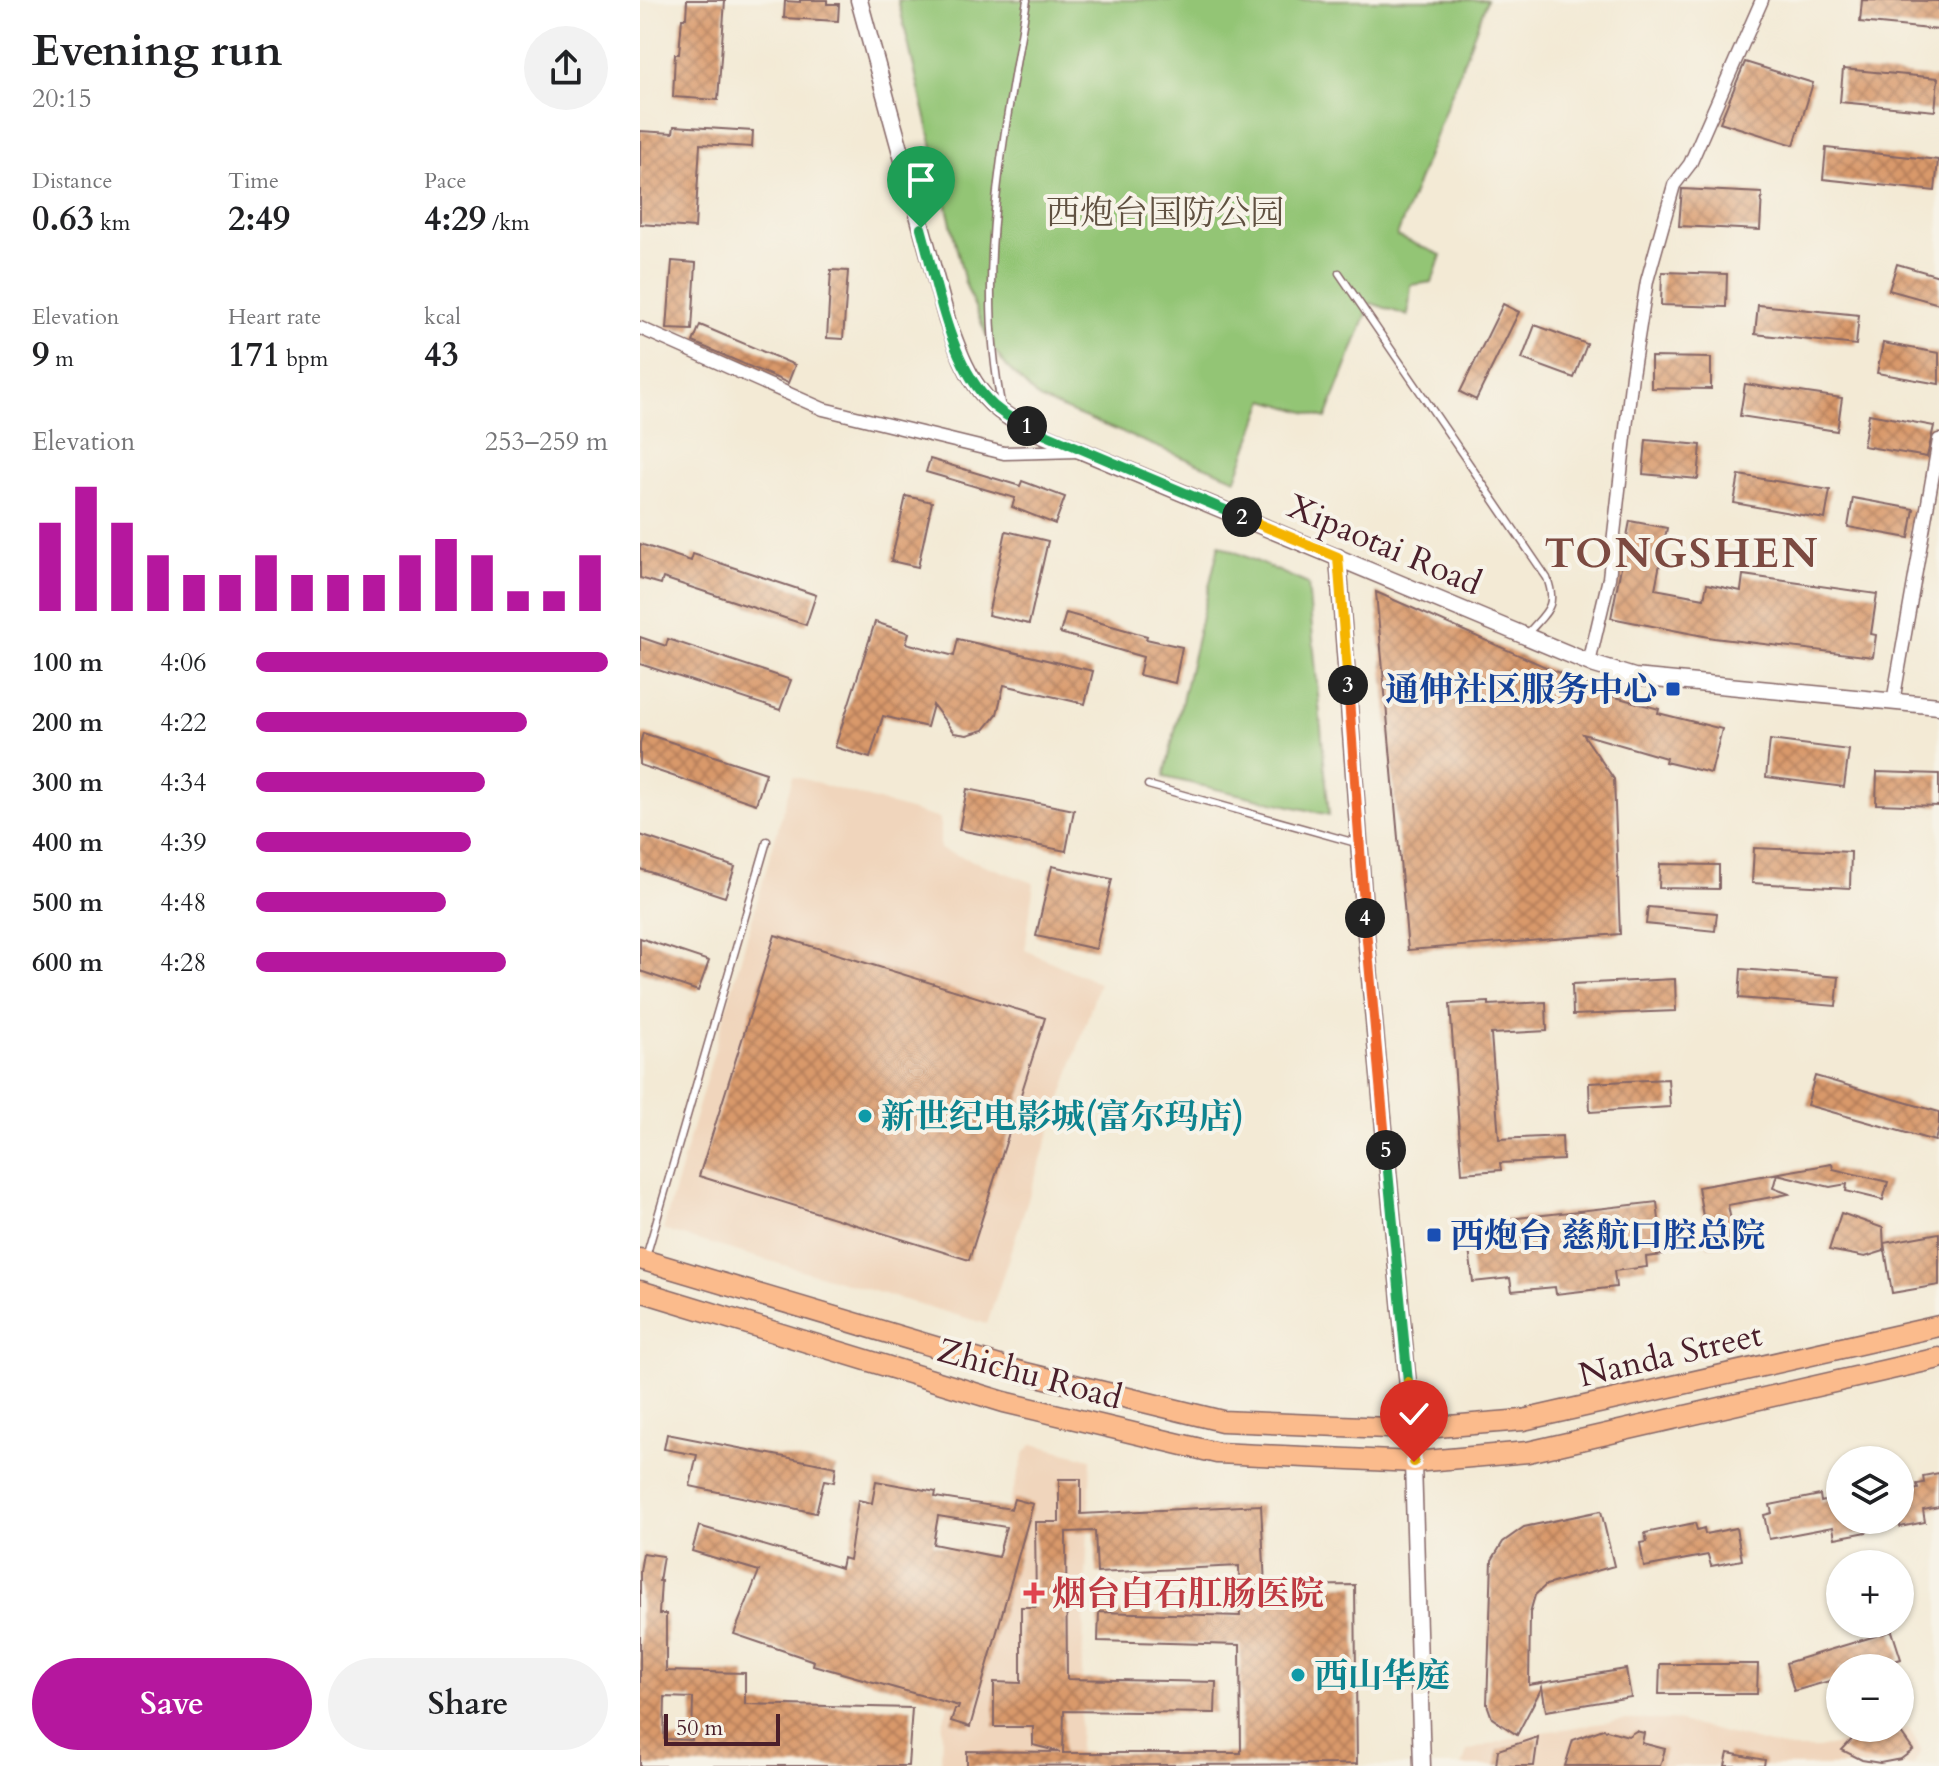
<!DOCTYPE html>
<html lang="en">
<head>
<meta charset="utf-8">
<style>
  body { margin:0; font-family:Cardo,"Noto Serif SC",serif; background:#f2f2f2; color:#202124; height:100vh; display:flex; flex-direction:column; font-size:30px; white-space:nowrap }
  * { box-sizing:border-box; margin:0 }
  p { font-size:26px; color:#757577 }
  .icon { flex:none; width:44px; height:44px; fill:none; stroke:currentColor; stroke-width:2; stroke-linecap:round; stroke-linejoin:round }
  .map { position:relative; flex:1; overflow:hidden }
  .side { display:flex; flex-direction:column; background:#fff; width:640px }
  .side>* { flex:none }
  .tools { position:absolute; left:1186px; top:1446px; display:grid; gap:16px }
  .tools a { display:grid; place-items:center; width:88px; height:88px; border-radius:50%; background:#fff; box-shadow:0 2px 6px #0004; font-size:40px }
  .scale { position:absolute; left:24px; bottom:20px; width:116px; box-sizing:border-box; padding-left:8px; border:4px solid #4a1f2b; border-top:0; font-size:22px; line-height:28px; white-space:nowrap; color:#4a1f2b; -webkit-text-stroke:6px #f7f3e8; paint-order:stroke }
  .pin { position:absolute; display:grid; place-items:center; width:68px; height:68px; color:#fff; margin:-82px -34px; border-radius:50% 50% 50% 0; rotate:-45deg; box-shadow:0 0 8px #0007 }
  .pin .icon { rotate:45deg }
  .km { position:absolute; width:40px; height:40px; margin:-20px; border-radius:50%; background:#222; color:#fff; font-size:22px; line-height:40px; text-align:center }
  .round { display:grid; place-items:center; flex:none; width:84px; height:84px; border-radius:42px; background:#f2f2f2 }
  .summary { display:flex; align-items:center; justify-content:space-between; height:136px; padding:0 32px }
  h1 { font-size:44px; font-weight:700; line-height:60px }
  .stats { display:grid; grid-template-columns:repeat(3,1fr); gap:12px; height:136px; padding:8px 32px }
  .stats div { display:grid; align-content:center }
  .stats b { font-size:34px; font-weight:700 }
  .stats small { font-size:22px; font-weight:400 }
  .stats p { font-size:22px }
  .chart { height:224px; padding:16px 32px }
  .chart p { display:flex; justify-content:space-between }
  .chart svg { width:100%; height:144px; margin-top:8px; stroke:#b5179e; stroke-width:6 }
  .cta { display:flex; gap:16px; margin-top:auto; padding:16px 32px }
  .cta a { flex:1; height:92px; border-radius:48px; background:#b5179e; color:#fff; font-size:32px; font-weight:700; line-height:92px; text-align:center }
  .cta a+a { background:#f2f2f2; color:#202124 }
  ul { padding:0 32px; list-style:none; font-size:26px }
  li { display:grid; grid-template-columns:128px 96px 1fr; align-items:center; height:60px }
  li i { height:20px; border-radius:10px; background:#b5179e }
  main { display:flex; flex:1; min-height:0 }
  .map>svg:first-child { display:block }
  .built { fill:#f0d5bc }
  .green { fill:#93c575; stroke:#6e7250; stroke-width:2 }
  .building { fill:url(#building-cross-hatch); fill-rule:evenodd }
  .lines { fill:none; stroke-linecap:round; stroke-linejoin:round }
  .service-casing { stroke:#856666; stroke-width:9 }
  .minor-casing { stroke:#856666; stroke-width:15 }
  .tertiary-casing { stroke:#856666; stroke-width:19 }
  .primary-casing { stroke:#856666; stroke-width:23 }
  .service { stroke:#fff; stroke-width:6 }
  .minor { stroke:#fff; stroke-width:12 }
  .tertiary { stroke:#fff; stroke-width:16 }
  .primary { stroke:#fbbb8c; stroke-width:20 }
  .split-1-casing { stroke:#fff; stroke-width:16 }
  .split-2-casing { stroke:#fff; stroke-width:16 }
  .split-3-casing { stroke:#fff; stroke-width:16 }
  .split-4-casing { stroke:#fff; stroke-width:16 }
  .split-5-casing { stroke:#fff; stroke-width:16 }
  .split-6-casing { stroke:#fff; stroke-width:16 }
  .split-7-casing { stroke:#fff; stroke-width:16 }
  .split-1 { stroke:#22a559; stroke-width:10 }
  .split-2 { stroke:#22a559; stroke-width:10 }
  .split-3 { stroke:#f5b400; stroke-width:10 }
  .split-4 { stroke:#f0652b; stroke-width:10 }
  .split-5 { stroke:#f0652b; stroke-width:10 }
  .split-6 { stroke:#22a559; stroke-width:10 }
  .split-7 { stroke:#f5b400; stroke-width:10 }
  .transit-dot { fill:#1a4fb4; stroke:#f7f3e8; stroke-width:3 }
  .culture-dot { fill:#0f9aa8; stroke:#f7f3e8; stroke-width:3 }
  .health-dot { fill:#e0444e; stroke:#f7f3e8; stroke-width:3 }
  .labels { text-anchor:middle; stroke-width:8; stroke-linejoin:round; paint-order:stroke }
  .park-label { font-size:34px; fill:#605141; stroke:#f7f3e8 }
  .street-label { font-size:34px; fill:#4a1f2b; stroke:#f7f3e8 }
  .transit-label { font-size:34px; font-weight:bold; fill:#164399; stroke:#f7f3e8; text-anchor:end }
  .culture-label { font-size:34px; font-weight:bold; fill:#0d838f; stroke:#f7f3e8; text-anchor:start }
  .health-label { font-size:34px; font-weight:bold; fill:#be3a42; stroke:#f7f3e8; text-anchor:start }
  .district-label { font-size:42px; font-weight:bold; letter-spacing:2px; fill:#7c4a41; stroke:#f7f3e8 }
</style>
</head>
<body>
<main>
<section class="side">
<div class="summary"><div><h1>Evening run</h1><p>20:15</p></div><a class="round"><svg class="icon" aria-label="share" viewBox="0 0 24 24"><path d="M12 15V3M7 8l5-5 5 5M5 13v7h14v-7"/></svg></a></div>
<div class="stats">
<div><p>Distance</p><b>0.63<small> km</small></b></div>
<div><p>Time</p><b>2:49</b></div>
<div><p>Pace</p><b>4:29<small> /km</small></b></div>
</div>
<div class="stats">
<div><p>Elevation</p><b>9<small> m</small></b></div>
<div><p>Heart rate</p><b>171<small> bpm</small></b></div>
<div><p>kcal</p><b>43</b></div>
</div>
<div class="chart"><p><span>Elevation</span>253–259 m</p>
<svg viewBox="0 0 160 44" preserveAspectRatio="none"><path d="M5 44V17M15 44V6M25 44V17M35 44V27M45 44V33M55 44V33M65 44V27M75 44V33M85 44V33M95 44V33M105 44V27M115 44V22M125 44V27M135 44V38M145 44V38M155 44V27"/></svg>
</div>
<ul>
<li><b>100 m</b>4:06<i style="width:100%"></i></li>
<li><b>200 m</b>4:22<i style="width:77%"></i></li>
<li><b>300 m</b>4:34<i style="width:65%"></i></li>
<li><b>400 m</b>4:39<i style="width:61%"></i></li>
<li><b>500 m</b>4:48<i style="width:54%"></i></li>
<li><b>600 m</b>4:28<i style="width:71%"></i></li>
</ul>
<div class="cta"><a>Save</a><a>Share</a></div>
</section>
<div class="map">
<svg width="1299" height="1766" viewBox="0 0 1299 1766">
  <defs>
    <pattern id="building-cross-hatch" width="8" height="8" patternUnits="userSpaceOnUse" patternTransform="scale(2)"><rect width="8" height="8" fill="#d9996b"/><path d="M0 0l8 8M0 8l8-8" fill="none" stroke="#b27c58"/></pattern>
  </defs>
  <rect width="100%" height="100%" fill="#f7f3e8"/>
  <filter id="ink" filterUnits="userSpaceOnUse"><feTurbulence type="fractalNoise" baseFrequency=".0125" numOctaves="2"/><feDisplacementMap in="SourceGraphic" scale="16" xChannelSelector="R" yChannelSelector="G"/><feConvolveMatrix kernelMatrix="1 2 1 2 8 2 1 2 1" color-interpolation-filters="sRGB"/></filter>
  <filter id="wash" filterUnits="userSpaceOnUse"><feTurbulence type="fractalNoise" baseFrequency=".006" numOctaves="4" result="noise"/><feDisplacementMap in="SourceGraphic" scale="32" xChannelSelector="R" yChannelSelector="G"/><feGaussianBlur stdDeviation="1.8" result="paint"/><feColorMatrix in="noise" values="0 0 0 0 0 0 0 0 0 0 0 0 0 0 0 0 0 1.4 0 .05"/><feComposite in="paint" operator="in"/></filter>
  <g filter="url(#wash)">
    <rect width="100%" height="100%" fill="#f3ead5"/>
    <!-- built -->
    <path class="built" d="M 153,776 L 300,819 L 300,849 L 394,883 L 385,950 L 459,983 L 347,1324 L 23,1230 Z
      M 393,1444 L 451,1459 L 438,1766 L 301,1766 L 302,1726 L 385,1452 Z
      M 983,1720 L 1032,1720 L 1151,1749 L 1179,1749 L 1268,1727 L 1282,1751 L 1273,1766 L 822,1766 L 827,1751 L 889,1734 Z"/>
    <!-- green -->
    <path class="green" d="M 258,0 L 847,0 L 757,236 L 801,255 L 792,282 L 771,285 L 768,316 L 731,303 L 686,418 L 625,400 L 596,479 L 399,399 L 367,367 L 350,344 L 325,283 Z
      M 579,545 L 668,584 L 689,815 L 524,777 Z"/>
    <g id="blocks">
      <!-- building -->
      <path class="building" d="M 47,0 L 85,0 L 78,100 L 33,97 L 35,54 L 39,54 L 42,18 L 46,18 Z
        M 160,0 L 187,0 L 187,4 L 199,4 L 198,21 L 144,18 L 145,1 L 160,2 Z
        M 1222,0 L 1299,1 L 1299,30 L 1220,22 Z
        M 1105,62 L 1173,83 L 1154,145 L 1080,122 Z
        M 1203,69 L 1298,78 L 1295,111 L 1200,102 Z
        M 34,126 L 113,131 L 112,147 L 60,144 L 55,228 L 0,224 L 0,131 L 33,133 Z
        M 1186,148 L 1298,160 L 1295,191 L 1183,179 Z
        M 1042,189 L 1122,193 L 1120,230 L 1039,226 Z
        M 32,261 L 56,263 L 52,330 L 27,329 Z
        M 1257,264 L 1299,276 L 1299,304 L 1249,290 Z
        M 191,270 L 208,271 L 203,339 L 187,338 Z
        M 1022,272 L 1087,274 L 1086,307 L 1021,305 Z
        M 863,304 L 879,312 L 836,400 L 820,392 Z
        M 1118,305 L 1219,315 L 1216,345 L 1115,334 Z
        M 60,325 L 155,365 L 148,383 L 53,342 Z
        M 895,325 L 947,344 L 934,378 L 882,359 Z
        M 1243,343 L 1299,353 L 1299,384 L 1237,373 Z
        M 1011,357 L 1071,358 L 1071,389 L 1011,388 Z
        M 1105,384 L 1202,398 L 1197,431 L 1100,416 Z
        M 1229,414 L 1294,426 L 1287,457 L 1223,446 Z
        M 1006,440 L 1061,445 L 1058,479 L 1003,474 Z
        M 290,459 L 380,486 L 382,481 L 425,497 L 415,524 L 372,507 L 375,498 L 286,472 Z
        M 1099,475 L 1190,490 L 1185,519 L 1094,503 Z
        M 266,496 L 292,502 L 278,567 L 251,561 Z
        M 1213,498 L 1274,509 L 1269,538 L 1208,527 Z
        M 990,521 L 1027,528 L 1015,589 L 1064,598 L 1067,584 L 1101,591 L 1103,575 L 1237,594 L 1231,634 L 1236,635 L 1233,657 L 1074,638 L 971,618 Z
        M 366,531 L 408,541 L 389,624 L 348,615 Z
        M 0,544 L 51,561 L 53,554 L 176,595 L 166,625 L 23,578 L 21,584 L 0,578 Z
        M 736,592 L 951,687 L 950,690 L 1019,709 L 1018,713 L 1082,729 L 1071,773 L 1025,762 L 1026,758 L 943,734 L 974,779 L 980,934 L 768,950 Z
        M 426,613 L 507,636 L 506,639 L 542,647 L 535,683 L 499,675 L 503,657 L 420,633 Z
        M 235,622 L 269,633 L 266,643 L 314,656 L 318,639 L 453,671 L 445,704 L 364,685 L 357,714 L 344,730 L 327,735 L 314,733 L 293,705 L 287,727 L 243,716 L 230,758 L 195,747 Z
        M 0,637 L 26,646 L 28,639 L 151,680 L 140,710 L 0,664 Z
        M 3,733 L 126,773 L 116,804 L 0,765 L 0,743 Z
        M 1130,740 L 1209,750 L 1204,787 L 1126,777 Z
        M 1237,772 L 1299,774 L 1299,806 L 1236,804 Z
        M 327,789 L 434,810 L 426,851 L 319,830 Z
        M 0,835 L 95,867 L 85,897 L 0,869 Z
        M 1114,848 L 1211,852 L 1210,888 L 1112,883 Z
        M 1020,864 L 1079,865 L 1079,889 L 1019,888 Z
        M 412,866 L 472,879 L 456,949 L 396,936 Z
        M 1008,907 L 1077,913 L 1075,931 L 1006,924 Z
        M 135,935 L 405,1018 L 329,1260 L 59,1176 Z
        M 0,938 L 69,961 L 58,991 L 0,971 Z
        M 1101,969 L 1199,977 L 1196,1006 L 1099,998 Z
        M 1035,979 L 1036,1011 L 933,1015 L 932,984 Z
        M 849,1002 L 849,1005 L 906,1002 L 907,1031 L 851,1034 L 859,1139 L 922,1136 L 923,1160 L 860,1163 L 861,1170 L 822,1173 L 810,1004 Z
        M 1175,1076 L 1299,1112 L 1299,1126 L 1295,1141 L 1167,1105 Z
        M 1028,1079 L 1030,1107 L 950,1112 L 949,1083 Z
        M 1192,1164 L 1193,1169 L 1248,1182 L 1243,1200 L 1206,1191 L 1207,1184 L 1190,1187 L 1137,1174 L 1133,1188 L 1149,1194 L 1088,1205 L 1095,1242 L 1068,1246 L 1058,1187 Z
        M 1017,1202 L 1023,1255 L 1006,1257 L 1007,1267 L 974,1271 L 976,1287 L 916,1294 L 915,1287 L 872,1291 L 870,1278 L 833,1282 L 826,1224 Z
        M 1201,1213 L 1243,1228 L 1244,1251 L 1225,1257 L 1189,1250 Z
        M 1299,1233 L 1299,1285 L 1252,1293 L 1244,1243 Z
        M 27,1434 L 196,1467 L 194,1482 L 184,1480 L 176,1513 L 50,1486 L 57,1455 L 24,1449 Z
        M 1299,1473 L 1299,1507 L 1283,1510 L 1285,1522 L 1260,1527 L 1260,1493 L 1278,1489 L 1277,1484 L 1284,1483 L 1283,1476 Z
        M 419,1479 L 441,1479 L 441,1514 L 621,1505 L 625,1586 L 715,1585 L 717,1764 L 327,1766 L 327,1751 L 420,1752 L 393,1745 L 393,1727 L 354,1727 L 354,1682 L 381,1683 L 381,1607 L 396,1607 L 395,1522 L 419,1522 ZM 455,1531 L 457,1573 L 599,1566 L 600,1616 L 459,1612 L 458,1641 L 600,1645 L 601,1753 L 423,1753 L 424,1711 L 575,1713 L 576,1682 L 427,1679 L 426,1532 Z
        M 236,1481 L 296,1492 L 295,1497 L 371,1509 L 374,1499 L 393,1504 L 330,1727 L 311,1721 L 315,1709 L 318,1709 L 319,1706 L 173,1665 L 174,1661 L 94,1634 L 119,1571 L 52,1551 L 59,1526 L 201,1568 L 203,1558 L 209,1560 L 218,1500 L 232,1503 ZM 298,1516 L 366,1527 L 358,1557 L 293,1544 Z
        M 1180,1495 L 1181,1502 L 1189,1500 L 1190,1505 L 1200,1503 L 1200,1520 L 1225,1520 L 1227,1532 L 1195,1538 L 1193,1527 L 1129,1539 L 1124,1515 L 1132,1513 L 1130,1505 Z
        M 961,1511 L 974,1566 L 906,1585 L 895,1595 L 890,1613 L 889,1685 L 986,1669 L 991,1697 L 906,1711 L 902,1687 L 877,1735 L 852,1718 L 847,1704 L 852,1560 L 863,1542 L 884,1527 Z
        M 1055,1523 L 1057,1530 L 1064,1528 L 1065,1534 L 1096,1528 L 1102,1560 L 1071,1566 L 1068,1555 L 1004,1567 L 1000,1543 L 1007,1542 L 1005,1533 Z
        M 3,1553 L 23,1556 L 19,1581 L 21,1581 L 19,1614 L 26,1614 L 26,1671 L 105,1673 L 105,1704 L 272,1708 L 268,1766 L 0,1766 L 0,1571 ZM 25,1697 L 53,1698 L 52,1740 L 24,1739 Z
        M 1252,1631 L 1261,1659 L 1232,1668 L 1200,1668 L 1200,1678 L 1154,1691 L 1146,1663 Z
        M 1020,1664 L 1118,1664 L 1117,1694 L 1019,1694 Z
        M 963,1729 L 988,1736 L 996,1731 L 1004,1733 L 1002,1743 L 1025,1749 L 1020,1766 L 925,1766 L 933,1740 Z
        M 1261,1733 L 1273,1750 L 1261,1759 L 1240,1763 L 1222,1760 L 1202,1750 L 1217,1734 L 1231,1740 Z
        M 898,1737 L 894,1766 L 856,1766 L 858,1750 Z
        M 1088,1753 L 1125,1760 L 1124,1766 L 1085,1766 Z"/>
    </g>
  </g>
  <g filter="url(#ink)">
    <use href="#blocks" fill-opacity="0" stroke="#856666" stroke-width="2"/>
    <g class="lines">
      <defs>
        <path id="service" d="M 699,273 L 907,578 C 918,607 906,612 888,633
          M 362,408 C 334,274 365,132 387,0
          M 508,785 L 716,843
          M 6,1257 L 127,841"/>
        <path id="minor" d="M 0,328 L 183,409 L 364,453 L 438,451
          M 949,663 L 969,578 L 992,375 L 1007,281 L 1034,185 L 1050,164 L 1122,0
          M 1253,702 L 1299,440"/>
        <path id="tertiary" d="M 219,0 L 307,320 C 317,347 326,375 345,397 C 368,424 410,437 442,451 L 955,665 L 994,677 L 1299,706
          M 698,557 L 726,935 L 772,1429 L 782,1766"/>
        <path id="primary" d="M 0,1259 L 373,1370 L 582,1421 L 772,1429 L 883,1420 L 1299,1326
          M 0,1291 L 364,1402 L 577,1453 L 774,1462 L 888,1452 L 1299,1358"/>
      </defs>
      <!-- service casing -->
      <use href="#service" class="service-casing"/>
      <!-- minor casing -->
      <use href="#minor" class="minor-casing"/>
      <!-- tertiary casing -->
      <use href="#tertiary" class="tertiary-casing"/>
      <!-- primary casing -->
      <use href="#primary" class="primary-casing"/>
      <!-- service -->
      <use href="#service" class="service"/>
      <!-- minor -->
      <use href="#minor" class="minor"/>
      <!-- tertiary -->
      <use href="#tertiary" class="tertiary"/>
      <!-- primary -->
      <use href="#primary" class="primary"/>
    </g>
  </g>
  <g class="lines" filter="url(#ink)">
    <defs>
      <path id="split-1" d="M 281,228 C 296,280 308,357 346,398 C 356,410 373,420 387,426"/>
      <path id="split-2" d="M 387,426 L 602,517"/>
      <path id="split-3" d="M 602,517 L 698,557 L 708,685"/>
      <path id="split-4" d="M 708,685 L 725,918"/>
      <path id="split-5" d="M 725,918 L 746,1150"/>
      <path id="split-6" d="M 746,1150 L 768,1382"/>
      <path id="split-7" d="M 768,1382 L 774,1462"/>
    </defs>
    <!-- split-1 casing -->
    <use href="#split-1" class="split-1-casing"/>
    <!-- split-2 casing -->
    <use href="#split-2" class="split-2-casing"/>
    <!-- split-3 casing -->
    <use href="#split-3" class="split-3-casing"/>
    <!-- split-4 casing -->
    <use href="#split-4" class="split-4-casing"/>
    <!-- split-5 casing -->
    <use href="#split-5" class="split-5-casing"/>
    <!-- split-6 casing -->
    <use href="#split-6" class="split-6-casing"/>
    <!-- split-7 casing -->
    <use href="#split-7" class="split-7-casing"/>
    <!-- split-1 -->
    <use href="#split-1" class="split-1"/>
    <!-- split-2 -->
    <use href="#split-2" class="split-2"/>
    <!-- split-3 -->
    <use href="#split-3" class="split-3"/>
    <!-- split-4 -->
    <use href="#split-4" class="split-4"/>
    <!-- split-5 -->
    <use href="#split-5" class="split-5"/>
    <!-- split-6 -->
    <use href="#split-6" class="split-6"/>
    <!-- split-7 -->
    <use href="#split-7" class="split-7"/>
  </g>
  <!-- markers -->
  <g class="transit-dot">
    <rect x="1025" y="681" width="16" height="16" rx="4"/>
    <rect x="786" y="1227" width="16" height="16" rx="4"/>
  </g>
  <g class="culture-dot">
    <circle cx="225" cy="1116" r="8"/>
    <circle cx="658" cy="1675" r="8"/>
  </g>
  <path class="health-dot" d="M390 1581h8v8h8v8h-8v8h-8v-8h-8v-8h8z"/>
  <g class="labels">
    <!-- park labels -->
    <g class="park-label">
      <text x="525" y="224">西炮台国防公园</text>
    </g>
    <!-- street labels -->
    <g class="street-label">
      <text transform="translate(745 544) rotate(23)" y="12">Xipaotai Road</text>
      <text transform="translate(1030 1354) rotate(-13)" y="12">Nanda Street</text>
      <text transform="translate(390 1373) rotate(15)" y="12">Zhichu Road</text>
    </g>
    <!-- transit labels -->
    <g class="transit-label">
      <text x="1017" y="701">通伸社区服务中心</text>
      <text x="810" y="1247" text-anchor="start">西炮台 慈航口腔总院</text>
    </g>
    <!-- culture labels -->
    <g class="culture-label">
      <text x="241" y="1128">新世纪电影城(富尔玛店)</text>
      <text x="674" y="1687">西山华庭</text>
    </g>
    <!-- health labels -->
    <g class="health-label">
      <text x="412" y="1605">烟台白石肛肠医院</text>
    </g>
    <!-- district labels -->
    <g class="district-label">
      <text x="1042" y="567">TONGSHEN</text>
    </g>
  </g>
</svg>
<div class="tools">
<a><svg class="icon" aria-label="layers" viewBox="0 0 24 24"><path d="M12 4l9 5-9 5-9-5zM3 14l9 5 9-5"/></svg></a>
<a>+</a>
<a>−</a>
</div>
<div class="scale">50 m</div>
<div class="pin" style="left:281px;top:228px;background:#1e9e55"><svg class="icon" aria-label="arrive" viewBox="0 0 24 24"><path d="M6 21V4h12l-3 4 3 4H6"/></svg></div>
<div class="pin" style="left:774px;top:1462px;background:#d93025"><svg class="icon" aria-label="check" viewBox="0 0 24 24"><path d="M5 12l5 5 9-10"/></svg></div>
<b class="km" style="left:387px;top:426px">1</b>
<b class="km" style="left:602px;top:517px">2</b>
<b class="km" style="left:708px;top:685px">3</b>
<b class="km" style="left:725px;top:918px">4</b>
<b class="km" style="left:746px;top:1150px">5</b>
</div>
</main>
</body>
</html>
